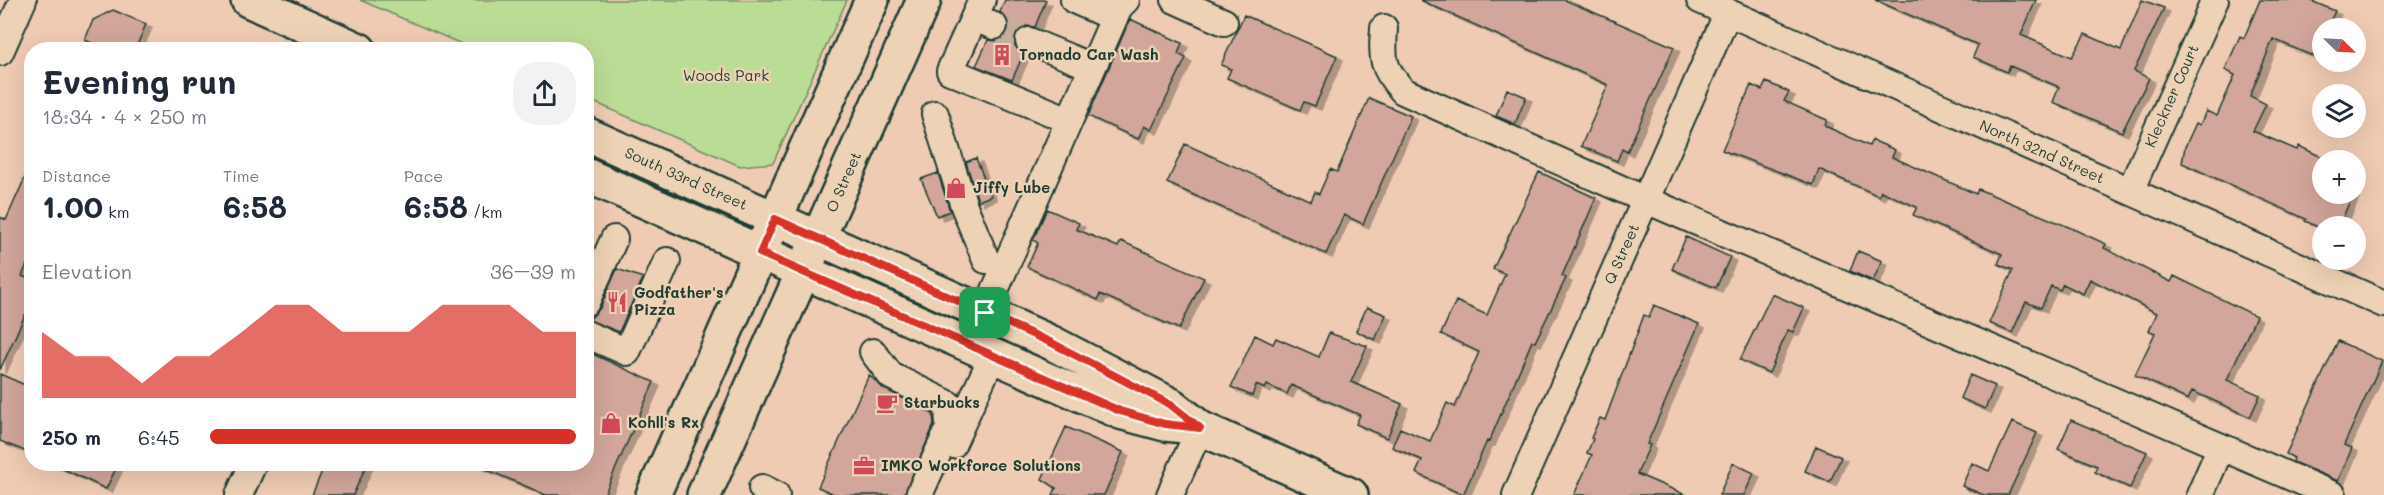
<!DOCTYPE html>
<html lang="en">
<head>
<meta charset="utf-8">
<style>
  body { margin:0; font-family:Mali,sans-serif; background:#f2f2f3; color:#1f2937; height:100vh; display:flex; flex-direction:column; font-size:22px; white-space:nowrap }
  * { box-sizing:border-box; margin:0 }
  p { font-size:20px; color:#747a83 }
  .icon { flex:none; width:33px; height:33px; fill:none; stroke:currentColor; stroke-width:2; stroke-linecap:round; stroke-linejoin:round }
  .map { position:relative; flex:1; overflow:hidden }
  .side { position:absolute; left:24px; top:42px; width:570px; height:429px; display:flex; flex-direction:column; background:#fff; border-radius:24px; box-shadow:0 6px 24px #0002 }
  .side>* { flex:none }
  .needle { width:39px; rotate:114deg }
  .controls { position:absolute; left:2312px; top:18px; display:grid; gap:12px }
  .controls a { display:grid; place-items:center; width:54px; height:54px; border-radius:50%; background:#fff; box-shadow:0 6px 24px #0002; font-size:30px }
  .pin { position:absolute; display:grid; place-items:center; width:51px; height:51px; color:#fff; margin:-26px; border-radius:12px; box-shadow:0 3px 9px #0006 }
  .round { display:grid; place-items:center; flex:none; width:63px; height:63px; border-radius:24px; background:#f2f2f3 }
  .head { display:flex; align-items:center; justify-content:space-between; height:102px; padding:0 18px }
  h1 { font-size:33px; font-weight:800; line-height:45px }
  .figures { display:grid; grid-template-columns:repeat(3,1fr); gap:9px; height:102px; padding:6px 18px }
  .figures div { display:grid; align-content:center }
  .figures b { font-size:30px; font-weight:800 }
  .figures small { font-size:16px; font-weight:400 }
  .figures p { font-size:16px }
  .chart { height:168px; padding:12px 18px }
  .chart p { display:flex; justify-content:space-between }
  .chart svg { width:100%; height:108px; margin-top:6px; fill:#d93025; opacity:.7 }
  ul { padding:0 18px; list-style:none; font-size:20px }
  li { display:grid; grid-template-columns:96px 72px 1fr; align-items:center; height:45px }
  li i { height:15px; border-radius:8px; background:#d93025 }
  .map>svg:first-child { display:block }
  .green { fill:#bbdc95; stroke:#6d8c64; stroke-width:1.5 }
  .building { fill:#d2a69a; stroke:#1f3d34; stroke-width:1.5; filter:url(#shadow) }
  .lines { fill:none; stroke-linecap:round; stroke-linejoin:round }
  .minor-tunnel { stroke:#c6af9a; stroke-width:26; stroke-dasharray:26 13; stroke-linecap:butt }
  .minor-casing { stroke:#1f3d34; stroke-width:30 }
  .major-casing { stroke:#1f3d34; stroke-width:38 }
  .minor { stroke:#eed2b5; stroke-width:26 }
  .major { stroke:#eed2b5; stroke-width:33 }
  .route-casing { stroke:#fff; stroke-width:12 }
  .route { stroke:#d93025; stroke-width:8 }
  .labels { text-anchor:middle; stroke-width:5; stroke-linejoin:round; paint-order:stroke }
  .poi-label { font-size:15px; font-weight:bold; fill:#1f3d34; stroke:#eed2b5; text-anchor:start }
  .park-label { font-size:15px; fill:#274539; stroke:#eed2b5 }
  .street-label { font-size:15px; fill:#1f3d34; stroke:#eed2b5 }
</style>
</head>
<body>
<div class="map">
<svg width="2384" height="495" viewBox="0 0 2384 495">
  <defs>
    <filter id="shadow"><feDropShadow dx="6" dy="4" stdDeviation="0" flood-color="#0004"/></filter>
  </defs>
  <rect width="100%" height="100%" fill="#f0cbb3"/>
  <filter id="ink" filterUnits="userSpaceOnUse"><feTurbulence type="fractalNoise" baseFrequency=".0167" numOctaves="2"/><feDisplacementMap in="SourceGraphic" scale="12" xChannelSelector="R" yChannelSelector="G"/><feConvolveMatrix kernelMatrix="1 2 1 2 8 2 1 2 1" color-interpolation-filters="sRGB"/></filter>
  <g filter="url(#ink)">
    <!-- green -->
    <path class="green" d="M 360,0 L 847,0 L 773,163 L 740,166 L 587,99 L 586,50 L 473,49 Z"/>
    <!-- building -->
    <path class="building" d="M 1005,0 L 1046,0 L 1035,27 L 1026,26 L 1015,35 L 1014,44 L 1023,55 L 1012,80 L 976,66 L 988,40 L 997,41 L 1008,32 L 1009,23 L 1000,12 Z
      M 1420,0 L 1565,0 L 1674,47 L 1627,152 L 1622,149 L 1617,161 L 1581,146 L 1608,85 Z
      M 1875,0 L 2036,0 L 2021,35 L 2072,57 L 2085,34 L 2121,50 L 2142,0 L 2164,8 L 2134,71 L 2149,78 L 2122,132 L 2053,102 L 2059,87 L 2010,66 L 2007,72 L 1973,57 L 1978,45 Z
      M 2260,0 L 2309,0 L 2335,11 L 2327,28 L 2322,28 L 2322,40 L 2315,57 L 2273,39 L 2250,96 L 2266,104 L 2253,131 L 2297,150 L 2299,146 L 2328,160 L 2322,160 L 2322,194 L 2353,194 L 2339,226 L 2322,226 L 2322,229 L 2305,221 L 2306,219 L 2182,163 L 2185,147 L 2196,123 L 2200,125 L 2206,111 L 2217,116 L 2235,75 L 2225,70 L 2240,36 L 2244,38 Z
      M 113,10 L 146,24 L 135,50 L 108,50 L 85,40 L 93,20 Z
      M 1244,15 L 1337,56 L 1315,106 L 1304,102 L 1300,110 L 1227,78 L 1231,69 L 1221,65 Z
      M 1130,19 L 1182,43 L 1178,54 L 1186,58 L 1151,130 L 1144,126 L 1138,139 L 1088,116 Z
      M 1766,82 L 1789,92 L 1784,101 L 1827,120 L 1825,126 L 1869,146 L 1872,140 L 1895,150 L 1892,157 L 1976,194 L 1978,189 L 2071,228 L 2106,244 L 2104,248 L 2171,282 L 2174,276 L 2256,316 L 2227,380 L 2260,395 L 2250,417 L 2192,391 L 2188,400 L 2135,375 L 2155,333 L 2149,331 L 2157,313 L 2090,279 L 2083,294 L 2063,284 L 2060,290 L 2051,286 L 2041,308 L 2026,302 L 2012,333 L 1989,323 L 2013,270 L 1998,264 L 2002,254 L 1913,215 L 1917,207 L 1881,191 L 1879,196 L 1819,169 L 1813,185 L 1722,150 L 1751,85 L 1762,90 Z
      M 1507,89 L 1526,97 L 1515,124 L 1496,116 Z
      M 1369,98 L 1411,116 L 1363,224 L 1344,215 L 1326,254 L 1167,183 L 1185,144 L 1311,201 L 1315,192 L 1319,194 L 1330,169 L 1337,172 Z
      M 976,158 L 991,196 L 978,201 L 966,162 Z
      M 32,162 L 32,253 L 22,276 L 32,280 L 32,318 L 25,315 L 0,370 L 0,217 L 6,220 Z
      M 1539,172 L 1596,198 L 1562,276 L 1566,278 L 1535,342 L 1532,341 L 1489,442 L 1487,441 L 1463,495 L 1416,473 L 1422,460 L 1392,447 L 1400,428 L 1430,441 L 1447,403 L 1455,407 L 1479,352 L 1441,334 L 1456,301 L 1487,315 L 1505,274 L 1493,269 Z
      M 938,173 L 950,211 L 937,216 L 921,179 Z
      M 1047,209 L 1079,223 L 1076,229 L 1118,247 L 1121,241 L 1204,278 L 1179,329 L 1100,294 L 1098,300 L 1027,267 L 1038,243 L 1033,240 Z
      M 1686,237 L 1730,257 L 1716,288 L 1672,269 Z
      M 1858,251 L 1882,261 L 1873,281 L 1850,271 Z
      M 617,269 L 643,278 L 619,332 L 589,320 L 600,308 Z
      M 1772,294 L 1804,308 L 1793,332 L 1788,330 L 1769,373 L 1740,360 Z
      M 1654,305 L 1699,324 L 1647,444 L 1650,445 L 1637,474 L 1686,495 L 1574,495 L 1592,455 L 1587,453 L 1593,439 L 1591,438 L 1600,418 L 1605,420 L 1644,315 L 1649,317 Z
      M 1367,307 L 1386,315 L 1375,340 L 1356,331 Z
      M 1329,333 L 1367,346 L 1351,382 L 1402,404 L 1387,438 L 1356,424 L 1360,415 L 1291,385 L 1287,394 L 1267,385 L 1265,389 L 1256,385 L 1252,396 L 1231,387 L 1255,335 L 1273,344 L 1276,338 L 1319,357 Z
      M 2338,341 L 2382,361 L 2344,445 L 2352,448 L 2338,481 L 2293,462 L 2294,458 L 2286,454 Z
      M 586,351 L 654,382 L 604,495 L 546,495 L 474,464 L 586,464 Z
      M 0,374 L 32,388 L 32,454 L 0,441 Z
      M 869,375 L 884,389 L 933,414 L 934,425 L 904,495 L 836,495 L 818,487 Z
      M 1970,375 L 1995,386 L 1985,409 L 1960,398 Z
      M 2071,420 L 2147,452 L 2130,488 L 2095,472 L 2097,466 L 2058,449 Z
      M 2012,422 L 2037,433 L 2008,495 L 1984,495 L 1962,486 L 1972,463 L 1989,471 Z
      M 1066,427 L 1123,452 L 1104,495 L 1053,495 L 1056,488 L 1042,479 Z
      M 1816,446 L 1841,457 L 1830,482 L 1805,471 Z
      M 1733,463 L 1754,473 L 1744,495 L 1719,495 Z
      M 53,464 L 118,464 L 106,489 Z
      M 325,464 L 367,464 L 353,495 L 312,495 Z"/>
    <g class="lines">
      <!-- minor-tunnel -->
      <path class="minor-tunnel" d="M 994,26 L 1029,41"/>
      <defs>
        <path id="minor" d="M 982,0 L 950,71 L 1069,120
          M 1074,0 L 1114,18
          M 1175,0 L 1224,22
          M 1700,0 L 2384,304
          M 974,18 L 994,26
          M 1384,28 C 1382,59 1382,68 1403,91 L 1646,200 L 2333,495
          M 1029,41 L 1092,67
          M 0,52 L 23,0
          M 935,114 L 964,206 L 986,260
          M 2130,191 L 2215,0
          M 586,302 L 614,239
          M 985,313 L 1119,7 L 1126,0
          M 586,334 L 627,352 L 667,261
          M 873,352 L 891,376 L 948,404 L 949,428 L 919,495
          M 952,445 L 992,357
          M 762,488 L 776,495
          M 239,495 L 253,464
          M 1170,495 L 1200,428
          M 1516,495 L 1728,12
          M 2200,495 L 2220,449"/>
        <path id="major" d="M 248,0 L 359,50
          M 586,134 L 1052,343 L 1171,405 L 1200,428 L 1351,495
          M 586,175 L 1120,412 L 1165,424 L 1195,427
          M 653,495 L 872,0
          M 704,495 L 924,0"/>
      </defs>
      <!-- minor casing -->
      <use href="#minor" class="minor-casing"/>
      <!-- major casing -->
      <use href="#major" class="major-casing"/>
      <!-- minor -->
      <use href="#minor" class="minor"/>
      <!-- major -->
      <use href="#major" class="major"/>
    </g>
  </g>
  <g class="lines" filter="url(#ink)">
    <defs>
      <path id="route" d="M 775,219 L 1052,343 L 1171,405 L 1200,428 L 1165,424 L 1120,411 L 760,253 Z"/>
    </defs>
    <!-- route casing -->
    <use href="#route" class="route-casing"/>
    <!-- route -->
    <use href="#route" class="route"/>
  </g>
  <!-- icons -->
  <defs>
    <symbol id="building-bare" viewBox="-9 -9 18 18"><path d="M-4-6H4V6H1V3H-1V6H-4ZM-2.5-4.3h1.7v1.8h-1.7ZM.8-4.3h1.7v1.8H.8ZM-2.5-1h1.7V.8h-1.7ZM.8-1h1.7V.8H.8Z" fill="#d1495b" stroke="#eed2b5" stroke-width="2.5" paint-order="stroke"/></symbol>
    <symbol id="shop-bare" viewBox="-9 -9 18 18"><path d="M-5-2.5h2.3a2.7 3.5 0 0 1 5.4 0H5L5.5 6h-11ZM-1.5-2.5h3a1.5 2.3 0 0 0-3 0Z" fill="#d1495b" stroke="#eed2b5" stroke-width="2.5" paint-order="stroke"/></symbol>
    <symbol id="restaurant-bare" viewBox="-9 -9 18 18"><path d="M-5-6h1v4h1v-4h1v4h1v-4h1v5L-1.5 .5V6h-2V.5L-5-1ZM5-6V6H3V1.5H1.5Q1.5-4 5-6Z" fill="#d1495b" stroke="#eed2b5" stroke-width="2.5" paint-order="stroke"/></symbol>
    <symbol id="cafe-bare" viewBox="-9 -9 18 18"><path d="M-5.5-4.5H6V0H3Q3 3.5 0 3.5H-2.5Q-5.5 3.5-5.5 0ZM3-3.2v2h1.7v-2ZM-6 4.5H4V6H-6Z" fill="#d1495b" stroke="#eed2b5" stroke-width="2.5" paint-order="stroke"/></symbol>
    <symbol id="office-bare" viewBox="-9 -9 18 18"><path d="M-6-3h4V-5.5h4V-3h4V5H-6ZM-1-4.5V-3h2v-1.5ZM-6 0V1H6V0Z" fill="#d1495b" stroke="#eed2b5" stroke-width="2.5" paint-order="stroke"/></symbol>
  </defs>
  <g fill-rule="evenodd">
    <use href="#building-bare" x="987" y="40" width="30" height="30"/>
    <use href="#shop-bare" x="941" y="173" width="30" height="30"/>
    <use href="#restaurant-bare" x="602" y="287" width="30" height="30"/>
    <use href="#cafe-bare" x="872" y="388" width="30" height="30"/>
    <use href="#shop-bare" x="596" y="408" width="30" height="30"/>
    <use href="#office-bare" x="849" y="451" width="30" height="30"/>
  </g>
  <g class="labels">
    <!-- poi labels -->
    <g class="poi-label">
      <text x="1019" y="60">Tornado Car Wash</text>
      <text x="973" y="193">Jiffy Lube</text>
      <text x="634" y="298">Godfather's<tspan x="634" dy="17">Pizza</tspan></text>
      <text x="904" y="408">Starbucks</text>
      <text x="628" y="428">Kohll's Rx</text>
      <text x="881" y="471">IMKO Workforce Solutions</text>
    </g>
    <!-- park labels -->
    <g class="park-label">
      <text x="726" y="81">Woods Park</text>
    </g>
    <!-- street labels -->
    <g class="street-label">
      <text transform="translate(2172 96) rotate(-66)" y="5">Kleckner Court</text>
      <text transform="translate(2042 152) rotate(24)" y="5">North 32nd Street</text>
      <text transform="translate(686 179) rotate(24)" y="5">South 33rd Street</text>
      <text transform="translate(844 182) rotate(-66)" y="5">O Street</text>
      <text transform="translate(1622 254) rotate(-66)" y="5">Q Street</text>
    </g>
  </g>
</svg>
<div class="controls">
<a><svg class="needle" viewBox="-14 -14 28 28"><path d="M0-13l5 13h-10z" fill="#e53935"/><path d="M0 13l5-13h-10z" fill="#747a83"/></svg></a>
<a><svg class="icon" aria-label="layers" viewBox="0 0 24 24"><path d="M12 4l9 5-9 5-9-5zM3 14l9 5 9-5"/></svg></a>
<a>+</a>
<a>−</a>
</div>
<div class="pin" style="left:985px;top:313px;background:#1e9e55"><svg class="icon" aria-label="arrive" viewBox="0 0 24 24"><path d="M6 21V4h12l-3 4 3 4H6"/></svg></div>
<section class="side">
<div class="head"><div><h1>Evening run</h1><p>18:34 · 4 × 250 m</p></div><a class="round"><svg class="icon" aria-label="share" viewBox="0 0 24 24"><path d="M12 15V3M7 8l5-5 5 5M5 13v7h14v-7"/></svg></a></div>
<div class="figures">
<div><p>Distance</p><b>1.00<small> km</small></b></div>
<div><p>Time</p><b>6:58</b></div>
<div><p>Pace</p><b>6:58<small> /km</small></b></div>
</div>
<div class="chart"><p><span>Elevation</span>36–39 m</p>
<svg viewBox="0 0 160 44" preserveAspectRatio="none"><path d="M0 44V17L10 27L20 27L30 38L40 27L50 27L60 17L70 6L80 6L90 17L100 17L110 17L120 6L130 6L140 6L150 17L160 17V44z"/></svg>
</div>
<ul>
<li><b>250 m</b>6:45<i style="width:100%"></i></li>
</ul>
</section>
</div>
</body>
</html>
